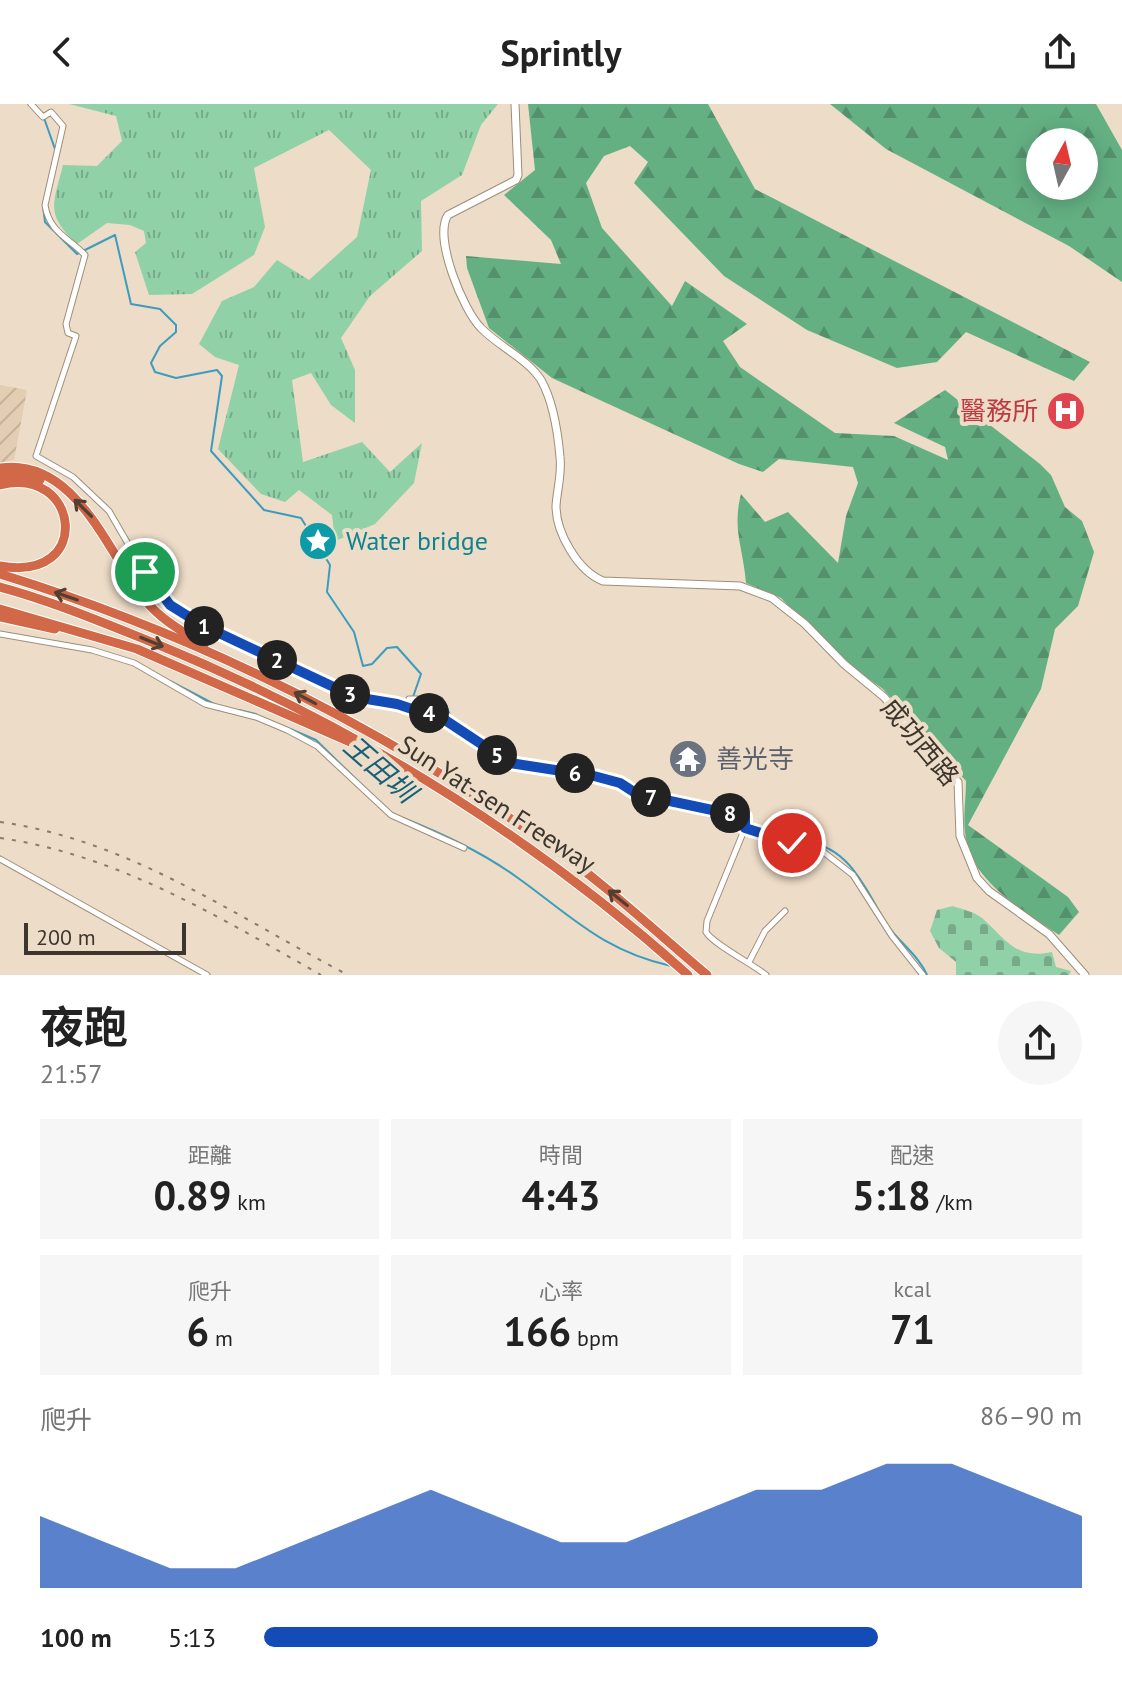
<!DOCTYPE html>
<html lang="zh-TW">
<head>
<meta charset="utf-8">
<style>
  body { margin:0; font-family:"PT Sans","Noto Sans TC",sans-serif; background:#f6f6f6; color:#222; height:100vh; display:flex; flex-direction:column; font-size:30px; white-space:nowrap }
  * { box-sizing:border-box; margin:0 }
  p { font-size:26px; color:#767676 }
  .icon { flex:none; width:44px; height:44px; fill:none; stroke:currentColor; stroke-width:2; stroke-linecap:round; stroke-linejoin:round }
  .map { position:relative; height:871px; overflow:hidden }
  .panel { display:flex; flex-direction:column; background:#fff; flex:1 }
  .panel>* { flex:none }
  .needle { width:52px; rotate:8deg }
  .fabs { position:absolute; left:1026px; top:24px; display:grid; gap:16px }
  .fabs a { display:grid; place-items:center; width:72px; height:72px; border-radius:50%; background:#fff; box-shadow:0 4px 20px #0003; font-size:40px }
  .scale { position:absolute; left:24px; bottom:20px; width:162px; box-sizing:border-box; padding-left:8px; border:4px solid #3d362e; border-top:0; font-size:22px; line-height:28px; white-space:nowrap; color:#3d362e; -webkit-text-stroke:6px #eddcc7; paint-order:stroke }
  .pin { position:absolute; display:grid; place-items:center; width:68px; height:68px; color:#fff; margin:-34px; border:4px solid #fff; border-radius:50%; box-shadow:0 2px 8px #0007 }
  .km { position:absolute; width:40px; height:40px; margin:-20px; border-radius:50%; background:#222; color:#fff; font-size:22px; line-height:40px; text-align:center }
  .round { display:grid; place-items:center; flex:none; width:84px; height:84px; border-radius:42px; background:#f6f6f6 }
  .head { display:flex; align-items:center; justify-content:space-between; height:136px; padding:0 40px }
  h1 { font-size:44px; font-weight:700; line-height:60px }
  .metrics { display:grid; grid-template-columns:repeat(3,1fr); gap:12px; height:136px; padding:8px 40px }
  .metrics div { display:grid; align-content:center; border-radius:0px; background:#f6f6f6; text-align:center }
  .metrics b { font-size:40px; font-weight:700 }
  .metrics small { font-size:22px; font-weight:400 }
  .metrics p { font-size:22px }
  .chart { height:224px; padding:16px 40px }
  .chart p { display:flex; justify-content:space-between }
  .chart svg { width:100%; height:144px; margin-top:8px; fill:#144cb7; opacity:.7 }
  ul { padding:0 40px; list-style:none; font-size:26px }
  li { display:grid; grid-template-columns:128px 96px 1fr; align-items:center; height:60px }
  li i { height:20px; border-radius:10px; background:#144cb7 }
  header { display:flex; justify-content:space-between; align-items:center; height:104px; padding:0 40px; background:#fff; font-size:36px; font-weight:700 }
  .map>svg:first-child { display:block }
  .industrial { fill:url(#industrial-furrows) }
  .grass { fill:url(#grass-tufts) }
  .forest { fill:url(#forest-firs); fill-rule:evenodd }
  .cemetery { fill:url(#cemetery-stones) }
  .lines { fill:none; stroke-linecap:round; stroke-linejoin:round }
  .stream { stroke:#3b9cbd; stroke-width:2 }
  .street-casing { stroke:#9d8e7a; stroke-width:7 }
  .secondary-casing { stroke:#9d8e7a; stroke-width:9 }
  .highway-casing { stroke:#fff; stroke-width:11 }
  .street { stroke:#fff; stroke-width:5 }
  .secondary { stroke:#fff; stroke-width:7 }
  .highway { stroke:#d16848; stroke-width:9 }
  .rail { stroke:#877c6f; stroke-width:2; stroke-dasharray:4 8; stroke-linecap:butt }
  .oneway { stroke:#533e32 }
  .route-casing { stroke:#fff; stroke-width:16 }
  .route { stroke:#144cb7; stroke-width:10 }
  .labels { text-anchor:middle; stroke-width:8; stroke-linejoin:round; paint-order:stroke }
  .health-label { font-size:26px; fill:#be3a42; stroke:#eddcc7; text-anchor:end }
  .culture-label { font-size:26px; fill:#0d838f; stroke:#eddcc7; text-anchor:start }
  .street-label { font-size:26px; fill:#3d362e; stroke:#eddcc7 }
  .worship-label { font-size:26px; fill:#5b616d; stroke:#eddcc7; text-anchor:start }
  .water-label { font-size:28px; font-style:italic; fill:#166179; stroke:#eddcc7 }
</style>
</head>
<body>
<header><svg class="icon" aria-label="back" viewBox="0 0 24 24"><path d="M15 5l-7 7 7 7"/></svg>Sprintly<svg class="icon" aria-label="share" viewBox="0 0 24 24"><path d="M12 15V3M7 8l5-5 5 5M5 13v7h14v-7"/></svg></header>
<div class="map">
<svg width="1122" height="871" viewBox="0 0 1122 871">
  <defs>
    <pattern id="industrial-furrows" width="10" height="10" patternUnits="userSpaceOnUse" patternTransform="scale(2)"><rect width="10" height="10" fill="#e4ceb3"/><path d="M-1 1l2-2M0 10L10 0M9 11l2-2" fill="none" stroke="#c4b29a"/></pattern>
    <pattern id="grass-tufts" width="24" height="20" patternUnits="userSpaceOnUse" patternTransform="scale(2)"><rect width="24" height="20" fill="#90d1a8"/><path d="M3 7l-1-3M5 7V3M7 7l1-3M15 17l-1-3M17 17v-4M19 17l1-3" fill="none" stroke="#77aa89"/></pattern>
    <pattern id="forest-firs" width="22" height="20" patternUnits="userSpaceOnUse" patternTransform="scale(2)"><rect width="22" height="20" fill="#64b083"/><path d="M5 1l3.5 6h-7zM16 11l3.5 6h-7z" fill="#54906c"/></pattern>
    <pattern id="cemetery-stones" width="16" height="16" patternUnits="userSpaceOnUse" patternTransform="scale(2)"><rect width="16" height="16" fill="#90d1a8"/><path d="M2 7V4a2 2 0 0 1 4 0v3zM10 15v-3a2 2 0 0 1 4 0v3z" fill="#77aa89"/></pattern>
  </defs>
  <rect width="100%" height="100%" fill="#eddcc7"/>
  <!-- industrial -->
  <path class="industrial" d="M 0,281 L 27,286 L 14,356 L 0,359 Z"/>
  <!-- grass -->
  <path class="grass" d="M 69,0 L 498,0 L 481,21 L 462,71 L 421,97 L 422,147 L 370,192 L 341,234 L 355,266 L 355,319 L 331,301 L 311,269 L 292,276 L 303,358 L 362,338 L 390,368 L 422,339 L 414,379 L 375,420 L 335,437 L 332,411 L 299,386 L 285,398 L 261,390 L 218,345 L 239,261 L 215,253 L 199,240 L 222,197 L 254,183 L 277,156 L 309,176 L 357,133 L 371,66 L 329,26 L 254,64 L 265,123 L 254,151 L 192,190 L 149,191 L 135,148 L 146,139 L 144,127 L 130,121 L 107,119 L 77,140 C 45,110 53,101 63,61 L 97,62 L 122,37 L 116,12 Z"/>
  <!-- forest -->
  <path class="forest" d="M 528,0 L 708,0 L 755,85 L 1090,258 L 1074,277 L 966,228 L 937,258 L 897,264 L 807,226 L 724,172 L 634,79 L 648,58 L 630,42 L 604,52 L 586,79 L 602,124 L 672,202 L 685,177 L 747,220 L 723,237 L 740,263 L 835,329 L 894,332 L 948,356 L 945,343 L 894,319 L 945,286 L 1040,360 L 1051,371 L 1065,403 L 1082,417 L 1094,448 L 1078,502 L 1055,525 L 1041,585 L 968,721 L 1068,793 L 1079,808 L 1059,831 C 1022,806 969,776 965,728 C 963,711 966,694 966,677 L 883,585 L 840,555 L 781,494 L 746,479 C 743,442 732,426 741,390 L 765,418 L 788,408 L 838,459 L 846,412 L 858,379 L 853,363 L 779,355 L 763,368 L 739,360 L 552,274 L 489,224 L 467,164 L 466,152 L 561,160 L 551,136 L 504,91 L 535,66 Z
    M 830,0 L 1096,0 L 1122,46 L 1122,178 L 1069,142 L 886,45 ZM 1084,38 L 1084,82 L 1040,82 L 1040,38 Z"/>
  <!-- cemetery -->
  <path class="cemetery" d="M 953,802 C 961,805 975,808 982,814 C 1006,835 1015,856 1052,848 L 1056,863 L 1071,867 L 1069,871 L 956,871 L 956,858 L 939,844 L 930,827 L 937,806 Z"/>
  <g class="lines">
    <!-- stream -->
    <path class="stream" d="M 44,14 L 55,45
      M 43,102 L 45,118 L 77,150 L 115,131 L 131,200 L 160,205 L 176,221 L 176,228 L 160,242 L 151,259 L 155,268 L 176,274 L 217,266 L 222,272 L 211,347 L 264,406 L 301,414 L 330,461 L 327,488 L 354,528 L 363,562 L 372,560 L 387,544 L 397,543 L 421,570 L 413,593
      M 170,577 L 214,600
      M 427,592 L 442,594 L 454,619 L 511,656 L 593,669
      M 239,606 L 256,610
      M 288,624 L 316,636 L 364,683
      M 599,671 L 612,675
      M 620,682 L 644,697 L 742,720
      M 403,714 C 444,730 482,748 518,774 C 571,812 603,847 671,862
      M 748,722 L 779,734
      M 809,739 C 851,743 868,791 888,822 C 900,839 919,852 927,871"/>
    <defs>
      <path id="street" d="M 31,0 L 43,13 L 51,8 L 63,22 L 45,101 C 49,128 69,134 85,151 L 66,220 L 68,229 L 76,232 L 36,352 L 73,373 L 109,407 L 153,483 L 170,501 L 202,521 L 355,593 L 397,600 L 445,616 L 510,659 L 594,672 L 620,679 L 637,690 L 745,713 L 745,724 L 707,817 L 706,828 C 713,840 751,859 766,871
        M 0,530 L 92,546 L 134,559 L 205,600 L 256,613 L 287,626 L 317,642 L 391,711 L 464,744
        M 409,595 L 435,595 L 444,615
        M 745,724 L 772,735 L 817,743 L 853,771 L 892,832 L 923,871
        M 0,755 L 207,871
        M 749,858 L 765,827 L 785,807"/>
      <path id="secondary" d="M 515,0 L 518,71 L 516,76 L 448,111 C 433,133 463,206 481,224 C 498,242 528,255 541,276 C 553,297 558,330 560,353 C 562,370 557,386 556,402 C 556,429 578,467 603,477 L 740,482 L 772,494 L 805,520 L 844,560 L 884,593 L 958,678 L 960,732 L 977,774 L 989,787 L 1049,830 L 1085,871"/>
      <path id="highway" d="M 0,364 C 77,353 108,451 146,497 C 161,516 184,528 204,541
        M 0,373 L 18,371 L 40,376
        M 0,381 C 79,360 95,479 0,462
        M 0,470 C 196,530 380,623 548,740 C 604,779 655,827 707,871
        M 0,483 C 52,497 104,519 154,539 C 350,619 530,730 688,871
        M 0,505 L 137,545 L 355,640
        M 0,513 L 55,525"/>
    </defs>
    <!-- street casing -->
    <use href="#street" class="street-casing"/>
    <!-- secondary casing -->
    <use href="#secondary" class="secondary-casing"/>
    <!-- highway casing -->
    <use href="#highway" class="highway-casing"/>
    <!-- street -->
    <use href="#street" class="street"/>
    <!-- secondary -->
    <use href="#secondary" class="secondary"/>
    <!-- highway -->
    <use href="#highway" class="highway"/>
    <!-- rail -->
    <path class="rail" d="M 0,718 C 129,736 235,812 348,871
      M 0,734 C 118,751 219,813 321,871"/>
  </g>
  <!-- one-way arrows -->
  <defs><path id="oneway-shaft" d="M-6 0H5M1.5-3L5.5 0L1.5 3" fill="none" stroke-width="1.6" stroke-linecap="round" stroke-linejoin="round" transform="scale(2)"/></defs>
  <g class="oneway">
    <use href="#oneway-shaft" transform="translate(83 404) rotate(-135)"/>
    <use href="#oneway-shaft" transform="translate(66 492) rotate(-161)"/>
    <use href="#oneway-shaft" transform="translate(152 538) rotate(22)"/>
    <use href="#oneway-shaft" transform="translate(305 594) rotate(-152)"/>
    <use href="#oneway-shaft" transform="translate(618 794) rotate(-141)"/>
  </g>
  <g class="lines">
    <defs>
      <path id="route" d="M 145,468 L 170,501 L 202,521 L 355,593 L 397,600 L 445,616 L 510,659 L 594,672 L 620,679 L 637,690 L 745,713 L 745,724 L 792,739"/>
    </defs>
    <!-- route casing -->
    <use href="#route" class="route-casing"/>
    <!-- route -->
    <use href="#route" class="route"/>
  </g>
  <!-- icons -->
  <defs>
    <symbol id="hospital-disc" viewBox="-11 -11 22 22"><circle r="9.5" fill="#e0444e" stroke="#eddcc7"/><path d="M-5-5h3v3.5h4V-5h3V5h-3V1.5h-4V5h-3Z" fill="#fff"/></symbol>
    <symbol id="sight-disc" viewBox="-11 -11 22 22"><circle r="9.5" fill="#0f9aa8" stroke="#eddcc7"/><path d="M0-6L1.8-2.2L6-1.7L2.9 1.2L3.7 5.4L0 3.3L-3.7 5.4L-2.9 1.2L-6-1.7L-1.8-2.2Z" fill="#fff"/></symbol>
    <symbol id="temple-disc" viewBox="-11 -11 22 22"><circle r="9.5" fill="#6b7280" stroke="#eddcc7"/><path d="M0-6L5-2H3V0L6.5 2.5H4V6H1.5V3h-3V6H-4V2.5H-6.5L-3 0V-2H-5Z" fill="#fff"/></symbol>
  </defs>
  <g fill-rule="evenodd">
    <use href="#hospital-disc" x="1044" y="285" width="44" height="44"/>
    <use href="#sight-disc" x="296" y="415" width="44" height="44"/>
    <use href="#temple-disc" x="666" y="633" width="44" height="44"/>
  </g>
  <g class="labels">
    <!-- health labels -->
    <g class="health-label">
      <text x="1038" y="316">醫務所</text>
    </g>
    <!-- culture labels -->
    <g class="culture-label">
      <text x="346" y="446">Water bridge</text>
    </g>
    <!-- street labels -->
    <g class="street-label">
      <text transform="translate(920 638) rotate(50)" y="9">成功西路</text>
      <text transform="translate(497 700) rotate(33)" y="9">Sun Yat-sen Freeway</text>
    </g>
    <!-- worship labels -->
    <g class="worship-label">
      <text x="716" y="664">善光寺</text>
    </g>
    <!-- water labels -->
    <g class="water-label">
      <text transform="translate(380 665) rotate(41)" y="10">王田圳</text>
    </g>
  </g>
</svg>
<div class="fabs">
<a><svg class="needle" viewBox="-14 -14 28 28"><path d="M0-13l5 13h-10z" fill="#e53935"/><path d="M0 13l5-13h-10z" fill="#767676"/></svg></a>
</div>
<div class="scale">200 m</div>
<div class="pin" style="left:145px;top:468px;background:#1e9e55"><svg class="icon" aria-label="arrive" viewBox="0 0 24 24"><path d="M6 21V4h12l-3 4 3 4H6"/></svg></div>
<div class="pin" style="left:792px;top:739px;background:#d93025"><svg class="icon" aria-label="check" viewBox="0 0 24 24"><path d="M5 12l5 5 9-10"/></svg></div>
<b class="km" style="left:204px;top:522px">1</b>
<b class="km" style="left:277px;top:556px">2</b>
<b class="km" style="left:350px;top:590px">3</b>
<b class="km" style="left:429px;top:609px">4</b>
<b class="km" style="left:497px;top:651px">5</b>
<b class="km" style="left:575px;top:669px">6</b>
<b class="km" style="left:651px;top:693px">7</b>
<b class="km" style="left:730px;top:709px">8</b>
</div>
<section class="panel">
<div class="head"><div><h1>夜跑</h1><p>21:57</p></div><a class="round"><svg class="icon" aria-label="share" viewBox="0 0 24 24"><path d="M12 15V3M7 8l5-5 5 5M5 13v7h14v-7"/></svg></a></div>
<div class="metrics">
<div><p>距離</p><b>0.89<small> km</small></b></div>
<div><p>時間</p><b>4:43</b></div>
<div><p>配速</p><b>5:18<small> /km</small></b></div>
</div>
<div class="metrics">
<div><p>爬升</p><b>6<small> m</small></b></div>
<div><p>心率</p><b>166<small> bpm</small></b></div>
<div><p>kcal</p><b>71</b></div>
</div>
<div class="chart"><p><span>爬升</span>86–90 m</p>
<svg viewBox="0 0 160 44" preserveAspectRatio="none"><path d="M0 44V22L10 30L20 38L30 38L40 30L50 22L60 14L70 22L80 30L90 30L100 22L110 14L120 14L130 6L140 6L150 14L160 22V44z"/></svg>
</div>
<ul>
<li><b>100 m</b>5:13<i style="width:75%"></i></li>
</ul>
</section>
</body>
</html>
